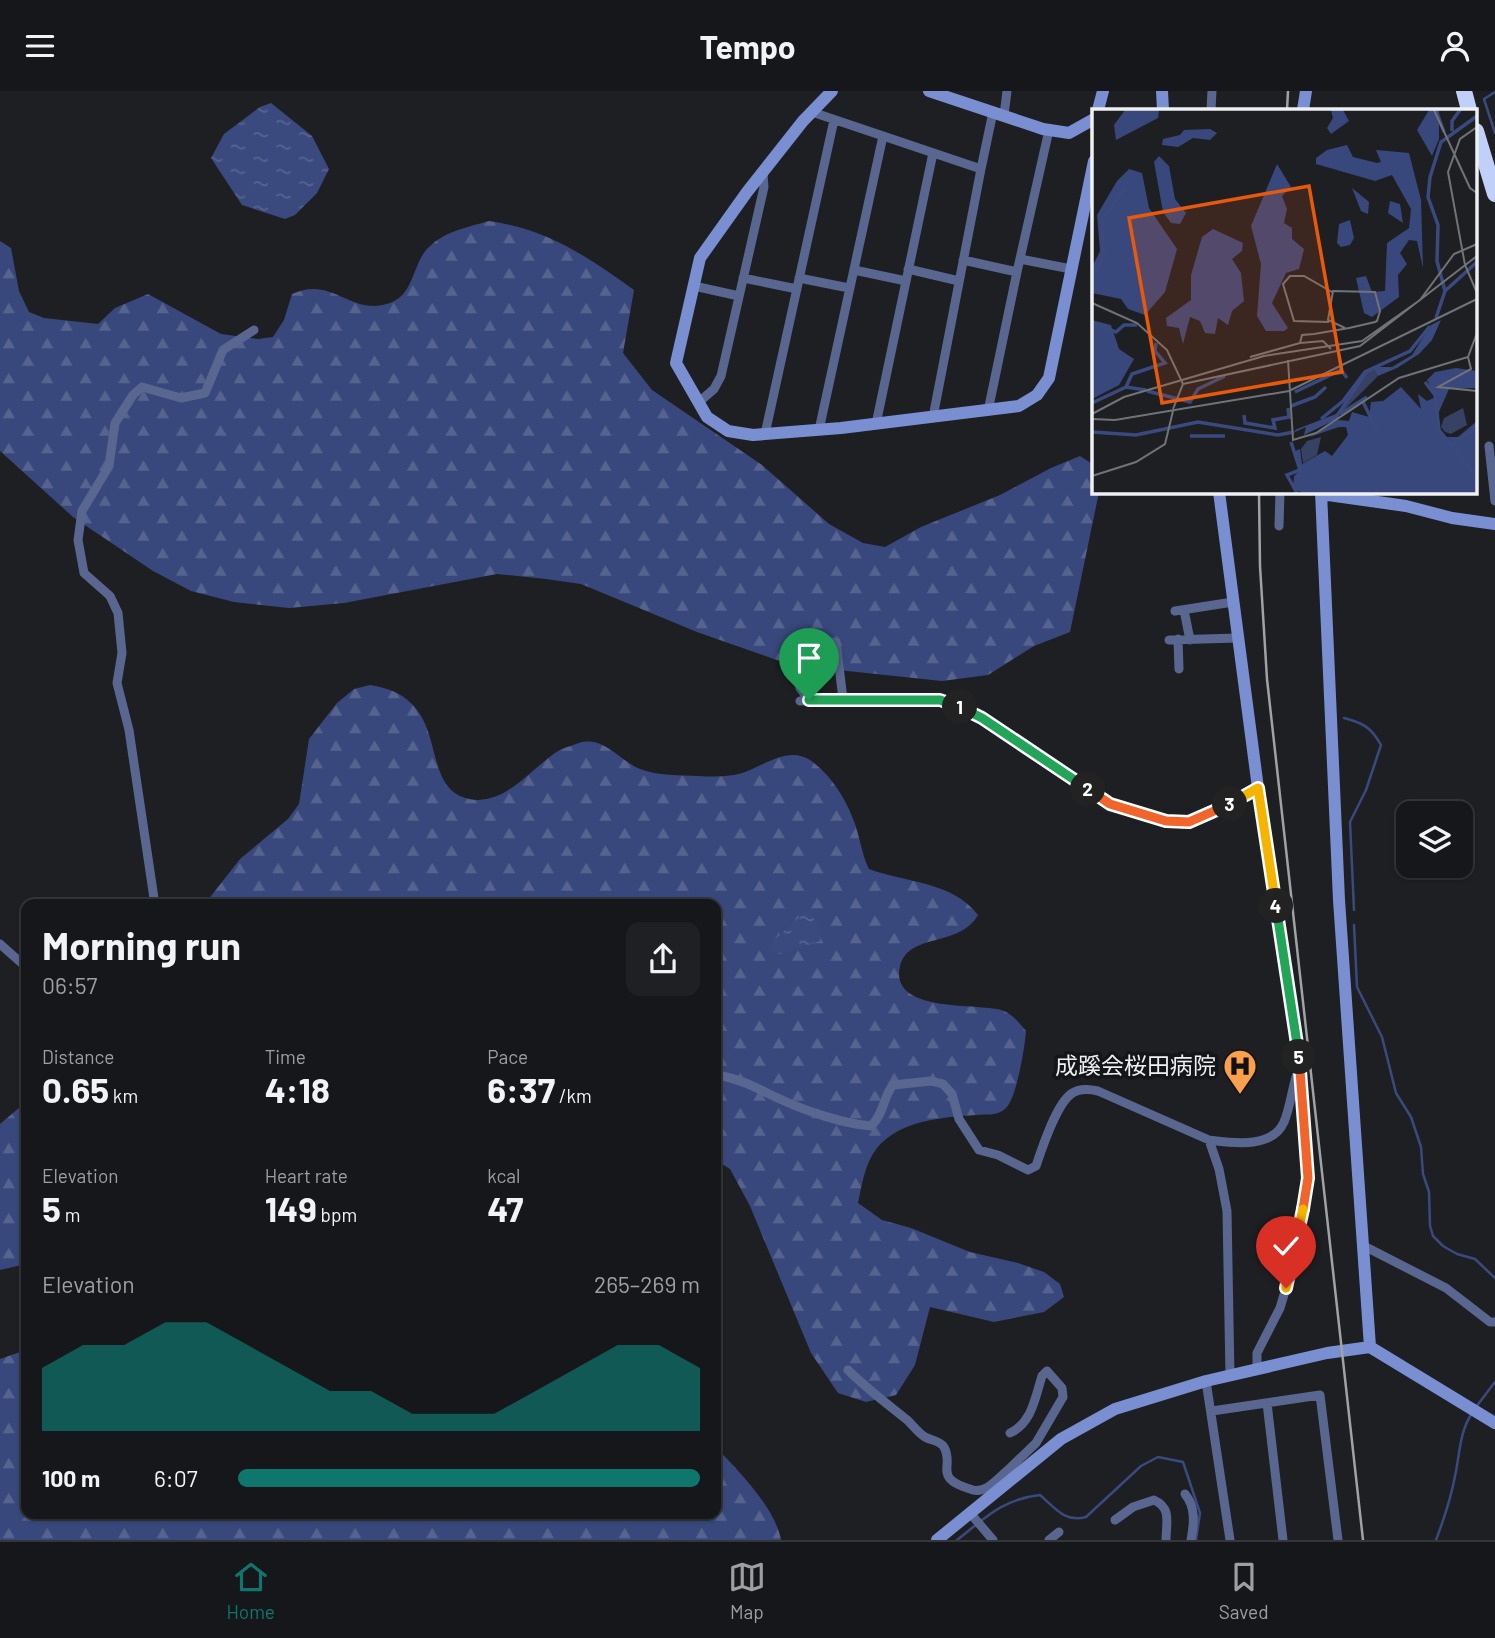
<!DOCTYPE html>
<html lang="en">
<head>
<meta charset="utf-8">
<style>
  body { margin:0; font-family:Barlow,"Noto Sans JP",sans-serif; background:#1f2023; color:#f1f3f6; height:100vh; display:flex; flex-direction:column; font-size:26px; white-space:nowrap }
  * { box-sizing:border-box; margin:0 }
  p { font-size:23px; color:#9e9fa2 }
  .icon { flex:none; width:38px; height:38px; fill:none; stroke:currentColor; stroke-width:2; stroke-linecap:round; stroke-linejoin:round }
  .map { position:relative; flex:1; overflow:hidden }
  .side { position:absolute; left:21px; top:808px; width:700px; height:620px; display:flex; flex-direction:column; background:#16171a; border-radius:14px; box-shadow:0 2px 5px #0004,0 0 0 2px #353639 }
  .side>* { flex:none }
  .tools { position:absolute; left:1396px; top:710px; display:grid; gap:14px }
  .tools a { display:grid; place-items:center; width:77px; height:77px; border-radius:14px; background:#16171a; box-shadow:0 2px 5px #0004,0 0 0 2px #353639; font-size:35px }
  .pin { position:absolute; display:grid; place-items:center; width:60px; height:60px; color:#fff; margin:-72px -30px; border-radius:50% 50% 50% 0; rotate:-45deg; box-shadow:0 0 7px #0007 }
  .pin .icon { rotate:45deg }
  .km { position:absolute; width:35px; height:35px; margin:-18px; border-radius:50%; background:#222; color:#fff; font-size:19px; line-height:35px; text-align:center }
  .round { display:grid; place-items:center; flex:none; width:74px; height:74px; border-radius:14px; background:#1f2023 }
  .headline { display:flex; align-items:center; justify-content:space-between; height:119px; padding:0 21px }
  h1 { font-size:38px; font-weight:700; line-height:52px }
  .stats { display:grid; grid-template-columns:repeat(3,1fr); gap:10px; height:119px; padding:7px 21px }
  .stats div { display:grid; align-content:center }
  .stats b { font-size:35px; font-weight:700 }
  .stats small { font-size:19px; font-weight:400 }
  .stats p { font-size:19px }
  .chart { height:196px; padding:14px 21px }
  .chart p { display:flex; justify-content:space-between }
  .chart svg { width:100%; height:126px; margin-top:7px; fill:#0f766e; opacity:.7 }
  ul { padding:0 21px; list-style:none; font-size:23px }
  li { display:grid; grid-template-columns:112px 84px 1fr; align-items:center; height:52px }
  li i { height:18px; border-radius:9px; background:#0f766e }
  header { display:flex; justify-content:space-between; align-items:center; height:91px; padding:0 21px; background:#16171a; font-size:32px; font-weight:700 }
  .tabs { display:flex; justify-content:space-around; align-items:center; height:98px; border-top:2px solid #353639; background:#16171a; font-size:19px; color:#9e9fa2 }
  .tabs a { display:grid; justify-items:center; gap:4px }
  .tabs .selected { color:#0f766e }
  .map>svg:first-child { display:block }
  .forest { fill:url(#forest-firs) }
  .water { fill:url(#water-ripples) }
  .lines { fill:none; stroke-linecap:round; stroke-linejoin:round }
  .stream { stroke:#3a4a7e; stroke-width:2.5 }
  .street { stroke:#596790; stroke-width:9 }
  .secondary { stroke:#7a8fd1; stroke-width:12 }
  .highway { stroke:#c1d0f9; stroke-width:16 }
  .rail { stroke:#a0a2a5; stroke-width:2.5 }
  .split-1-casing { stroke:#fff; stroke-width:14 }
  .split-2-casing { stroke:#fff; stroke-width:14 }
  .split-3-casing { stroke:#fff; stroke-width:14 }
  .split-4-casing { stroke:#fff; stroke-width:14 }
  .split-5-casing { stroke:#fff; stroke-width:14 }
  .split-6-casing { stroke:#fff; stroke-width:14 }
  .split-7-casing { stroke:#fff; stroke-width:14 }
  .split-1 { stroke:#22a559; stroke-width:9 }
  .split-2 { stroke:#22a559; stroke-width:9 }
  .split-3 { stroke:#f0652b; stroke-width:9 }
  .split-4 { stroke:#f5b400; stroke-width:9 }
  .split-5 { stroke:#22a559; stroke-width:9 }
  .split-6 { stroke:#f0652b; stroke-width:9 }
  .split-7 { stroke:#f5b400; stroke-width:9 }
  .labels { text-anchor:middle; stroke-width:7; stroke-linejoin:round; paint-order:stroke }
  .poi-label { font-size:23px; fill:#eef0f2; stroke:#141519; text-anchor:end }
  .inset-river { fill:none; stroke:#3a4a7e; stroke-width:3.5 }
  .inset-road { fill:none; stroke:#717376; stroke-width:2 }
  .view { fill:#e8590c; fill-opacity:0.15; stroke:#e8590c; stroke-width:3.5 }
  .inset-edge { fill:none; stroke:#eef0f2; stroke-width:3.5 }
</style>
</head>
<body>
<header><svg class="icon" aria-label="menu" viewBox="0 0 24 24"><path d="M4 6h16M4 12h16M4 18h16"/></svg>Tempo<svg class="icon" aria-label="person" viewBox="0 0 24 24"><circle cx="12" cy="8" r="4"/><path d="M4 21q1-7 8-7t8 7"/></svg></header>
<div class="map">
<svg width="1495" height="1449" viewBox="0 0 1495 1449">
  <defs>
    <pattern id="forest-firs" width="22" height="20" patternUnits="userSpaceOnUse" patternTransform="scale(1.75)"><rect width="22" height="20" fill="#39487c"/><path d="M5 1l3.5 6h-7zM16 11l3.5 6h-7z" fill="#56638f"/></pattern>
    <pattern id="water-ripples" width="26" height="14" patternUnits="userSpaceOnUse" patternTransform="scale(1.75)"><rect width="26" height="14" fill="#3a4a7e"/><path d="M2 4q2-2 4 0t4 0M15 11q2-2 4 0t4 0" fill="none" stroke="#576491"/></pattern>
  </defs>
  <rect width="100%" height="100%" fill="#1d1f23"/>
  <!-- forest -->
  <path class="forest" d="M 489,130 C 547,138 587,165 634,199 L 623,262 L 652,299 L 762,374 L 829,433 L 863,452 L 885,456 L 921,436 L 1000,404 L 1051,377 L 1080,365 L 1094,374 L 1094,401 L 1099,401 L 1070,541 L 1034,555 L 988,584 L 942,590 L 791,574 L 697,541 L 581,493 L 546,488 L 497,483 L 344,512 L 289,517 L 234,511 L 191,500 L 153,480 L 73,426 L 0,360 L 0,150 L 11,157 L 19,200 L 29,221 L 44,227 L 98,233 L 115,217 L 148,203 L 221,243 L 258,248 L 273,246 L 284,229 L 292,203 C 333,184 350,226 390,212 C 415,203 412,172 429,156 C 445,140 469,136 489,130 Z
    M 370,594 C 457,607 414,696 469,708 C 504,715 529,680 555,662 C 562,657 571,655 579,652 C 603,644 620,670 640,678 C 658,685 679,684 698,685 C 712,686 732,686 745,681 C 765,674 788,655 810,669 C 829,682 845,706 853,728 C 860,744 861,762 869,778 C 906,792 952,790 978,824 C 959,857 909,841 900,875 C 889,922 975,912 1001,919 C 1012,922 1019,932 1026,940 C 1025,955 1017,1006 1006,1017 C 998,1025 988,1023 976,1024 C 944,1026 900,1029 877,1057 C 865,1072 862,1093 858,1112 L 882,1129 L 911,1137 L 970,1161 L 1018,1172 L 1044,1181 L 1060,1193 L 1064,1206 L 1044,1221 L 994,1231 L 930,1216 L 915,1274 L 896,1304 L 866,1311 L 838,1302 L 811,1262 L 750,1115 L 730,1078 L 716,1069 L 716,814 L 204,814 L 240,768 L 288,728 L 299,713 L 309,648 L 337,612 L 354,598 Z
    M 26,1011 L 26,1173 L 0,1179 L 0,1033 Z
    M 26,1259 L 26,1423 L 716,1423 L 716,1356 C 738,1380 775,1416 781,1449 L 0,1449 L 0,1268 Z"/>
  <!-- water -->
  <path class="water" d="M 271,12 L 312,45 L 329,78 L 317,102 L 295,124 L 285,128 L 242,114 L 211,67 L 224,43 L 260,16 Z
    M 807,819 C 816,825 821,839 820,850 L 780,863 L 769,860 L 774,849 Z"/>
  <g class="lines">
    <!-- stream -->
    <path class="stream" d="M 1495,1 L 1484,8 L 1495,42
      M 1344,627 C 1363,632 1371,636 1381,654 L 1366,699 L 1350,731 L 1354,819
      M 1354,834 L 1357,896 L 1382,946 L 1396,1002 L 1411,1026 L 1421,1056 L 1423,1083 L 1429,1101 L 1430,1135 L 1433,1145 L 1443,1155 L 1457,1163 L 1475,1168 L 1495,1187
      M 1476,1316 L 1495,1291
      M 957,1449 C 985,1427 1003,1408 1040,1404 C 1055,1417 1065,1432 1086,1426 L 1141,1375 L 1158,1366 L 1183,1371 L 1200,1422 L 1196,1449
      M 1436,1449 C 1444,1428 1451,1407 1455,1385 C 1460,1363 1459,1342 1472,1322"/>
    <!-- street -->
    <path class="street" d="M 1211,19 L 1212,0
      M 812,21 L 981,78 L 933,326
      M 1004,24 L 1007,0
      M 981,78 L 993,21
      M 1020,168 L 1071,178
      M 963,169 L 1017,181 L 1049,39
      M 908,178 L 959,190
      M 854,179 L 906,190
      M 743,187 L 797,198
      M 799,187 L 849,197
      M 694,195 L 739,205
      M 699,311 L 714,298 L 721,285 L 764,96 L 763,82
      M 988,320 L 1017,181
      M 876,333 L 933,62
      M 819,339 L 883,45
      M 765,343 L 834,29
      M 1489,355 L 1495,410
      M 1279,435 L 1280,401
      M 1184,519 L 1190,549
      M 1175,520 L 1233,511
      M 1178,548 L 1179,578
      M 1169,549 L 1238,547
      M 809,609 L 800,597 L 788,554 L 836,551 L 843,608
      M 800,610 L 847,608 L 899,610 L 940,609 L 982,627 L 1110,714 L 1166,730 L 1189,731 L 1211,723 L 1258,697 L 1300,973 L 1308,1087 L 1298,1148 L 1286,1197 L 1280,1217 L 1257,1262 L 1257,1278
      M 155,814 L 129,639 L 117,592 L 122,562 L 118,522 L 110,505 L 84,482 L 78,449 L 82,420 L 109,375 L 115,332 L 133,304 L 142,296 L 181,307 L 205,302 L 223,259 L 254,239
      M 0,853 L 26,876
      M 716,984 C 740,987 760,999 782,1009 C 806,1020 844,1033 871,1035 C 884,1023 883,1006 893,994 L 931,990 L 943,993 L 952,1003 L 959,1028 L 979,1059 L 998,1064 L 1028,1079 L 1036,1075 C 1042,1057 1056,1014 1071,1003 C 1079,997 1089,998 1098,1000 L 1209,1049 C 1234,1052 1272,1058 1284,1031 C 1291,1014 1292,995 1299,977
      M 1209,1049 L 1219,1078 L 1227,1120 L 1230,1285
      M 1362,1154 L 1446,1197 L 1490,1231 L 1495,1231
      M 848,1279 C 866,1297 886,1312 906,1328 C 912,1333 918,1342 925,1346 C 932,1350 939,1349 944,1356 C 955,1376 931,1387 973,1399 C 986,1403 999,1386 1009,1378
      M 1206,1290 L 1230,1449
      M 1267,1312 L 1283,1449
      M 1212,1320 L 1320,1304 L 1338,1449
      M 1010,1342 C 1032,1332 1035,1307 1042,1285 L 1047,1280 L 1062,1297 L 1063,1306 L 1036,1352 L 1009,1378 L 1011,1382
      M 1185,1403 C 1196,1416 1194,1433 1191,1449
      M 970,1422 L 993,1449
      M 1115,1429 L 1133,1416 L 1154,1409 C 1172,1417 1166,1432 1166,1449
      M 1049,1449 L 1059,1441"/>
    <!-- secondary -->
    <path class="secondary" d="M 832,0 L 803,30 L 747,101 L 700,167 L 676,272 L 707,326 L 728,340 L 753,344 L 841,337 L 1019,315 L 1037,304 L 1049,287 L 1094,70
      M 929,0 L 1043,38 L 1069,42 L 1094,28
      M 1162,0 L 1163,19
      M 1098,19 L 1103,0
      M 1303,19 L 1306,0
      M 1219,401 L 1258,697
      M 1321,401 L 1339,809 L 1370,1256
      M 1321,403 L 1406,415 L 1452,427 L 1495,433
      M 937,1449 L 1061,1348 L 1115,1318 L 1206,1290 L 1327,1262 L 1370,1256 L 1495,1332"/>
    <!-- highway -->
    <path class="highway" d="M 1464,0 L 1469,19
      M 1476,40 L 1495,103"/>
    <!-- rail -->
    <path class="rail" d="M 1287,19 L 1288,0
      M 1259,401 L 1260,475 L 1267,588 L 1363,1449"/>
  </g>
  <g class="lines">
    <defs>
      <path id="split-1" d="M 809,609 L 940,609 L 960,616"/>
      <path id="split-2" d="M 960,616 L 982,627 L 1088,698"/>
      <path id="split-3" d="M 1088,698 L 1110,713 L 1166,730 L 1189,731 L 1230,713"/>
      <path id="split-4" d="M 1230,713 L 1258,697 L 1276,815"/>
      <path id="split-5" d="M 1276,815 L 1299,966"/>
      <path id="split-6" d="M 1299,966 L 1308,1087 L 1303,1118"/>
      <path id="split-7" d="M 1286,1197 L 1303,1118"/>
    </defs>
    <!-- split-1 casing -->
    <use href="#split-1" class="split-1-casing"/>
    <!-- split-2 casing -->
    <use href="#split-2" class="split-2-casing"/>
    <!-- split-3 casing -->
    <use href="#split-3" class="split-3-casing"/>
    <!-- split-4 casing -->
    <use href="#split-4" class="split-4-casing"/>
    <!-- split-5 casing -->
    <use href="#split-5" class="split-5-casing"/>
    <!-- split-6 casing -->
    <use href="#split-6" class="split-6-casing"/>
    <!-- split-7 casing -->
    <use href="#split-7" class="split-7-casing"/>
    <!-- split-1 -->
    <use href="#split-1" class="split-1"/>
    <!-- split-2 -->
    <use href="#split-2" class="split-2"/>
    <!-- split-3 -->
    <use href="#split-3" class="split-3"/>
    <!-- split-4 -->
    <use href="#split-4" class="split-4"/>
    <!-- split-5 -->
    <use href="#split-5" class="split-5"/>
    <!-- split-6 -->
    <use href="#split-6" class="split-6"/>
    <!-- split-7 -->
    <use href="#split-7" class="split-7"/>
  </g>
  <!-- icons -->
  <defs>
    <symbol id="hospital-pin" viewBox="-11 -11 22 30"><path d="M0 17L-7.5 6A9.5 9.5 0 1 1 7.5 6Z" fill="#fa9f4e" stroke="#141519"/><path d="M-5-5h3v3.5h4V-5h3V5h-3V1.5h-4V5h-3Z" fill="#111"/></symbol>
  </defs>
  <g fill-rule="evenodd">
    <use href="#hospital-pin" x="1221" y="956" width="38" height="52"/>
  </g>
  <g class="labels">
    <!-- poi labels -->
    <g class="poi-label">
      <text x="1216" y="983">成蹊会桜田病院</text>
    </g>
  </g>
  <!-- overview -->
  <g transform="translate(1092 18)">
    <rect width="385" height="385" fill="#1d1f23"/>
    <path d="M 282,261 L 286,267 L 248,305 L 275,266 ZM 229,328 L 225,346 L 211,354 L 209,340 L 215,332 Z" fill="#364163"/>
    <path d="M 33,1 L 67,1 L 66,9 L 24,31 L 22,16 ZM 239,1 L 251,1 L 257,12 L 239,25 L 235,19 L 241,9 ZM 337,1 L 347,1 L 347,30 L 340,47 L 325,21 ZM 118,20 L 125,24 L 118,31 L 101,29 L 86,38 L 70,36 L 71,30 L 88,26 L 92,21 ZM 255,36 L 261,48 L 285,54 L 289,53 L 284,41 L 317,44 L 329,91 L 331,159 L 325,132 L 317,131 L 308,144 L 315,155 L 306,166 L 307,188 L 280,208 L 272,204 L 264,169 L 274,167 L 280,183 L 293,182 L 295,134 L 317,119 L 319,100 L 300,66 L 283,72 L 224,55 L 224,49 L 235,41 ZM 67,47 L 77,57 L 83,90 L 94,104 L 88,115 L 79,114 L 71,103 L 62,53 ZM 185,55 L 199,78 L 190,87 L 195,100 L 192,114 L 200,119 L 200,130 L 212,140 L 207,160 L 194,164 L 180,194 L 196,219 L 192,222 L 174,222 L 165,207 L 169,155 L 159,117 ZM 37,60 L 50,64 L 57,99 L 85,140 L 73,183 L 53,206 L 36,200 L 29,190 L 0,184 L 0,158 L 8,142 L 5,106 L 25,72 ZM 260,79 L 277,93 L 276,105 L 269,102 ZM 298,92 L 308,95 L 311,114 L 296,104 ZM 258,111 L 262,129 L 258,136 L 249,138 L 245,134 L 247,115 ZM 121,120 L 151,134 L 150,142 L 140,150 L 149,164 L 152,192 L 140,202 L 136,216 L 126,209 L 123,225 L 113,224 L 108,212 L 98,208 L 91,235 L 87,219 L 75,217 L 74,209 L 99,191 L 99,166 L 110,128 ZM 0,211 L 19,216 L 27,240 L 42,250 L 27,276 L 0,290 ZM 364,259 L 385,262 L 385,279 L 357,280 L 346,305 L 347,322 L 352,328 L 366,328 L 385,312 L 385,384 L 210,384 L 201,379 L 202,367 L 209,361 L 201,343 L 208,340 L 210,355 L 233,342 L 240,347 L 256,326 L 254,318 L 247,318 L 217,328 L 246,311 L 257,312 L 260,303 L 277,308 L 279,293 L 291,292 L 309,278 L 329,300 L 326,285 L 335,292 L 344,288 L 335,271 L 343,263 Z" fill="#39487c"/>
    <path d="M 371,299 L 375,316 L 359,325 L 353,323 L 349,318 L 352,309 Z" fill="#364163"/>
    <path d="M 349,211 L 340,231 L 327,245 L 305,259 L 286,267 L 282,261 L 275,266 L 245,310 L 212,326 L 214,318 L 201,324 L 205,320 L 244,305 L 271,266 L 285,258 L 300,258 L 320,246 L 339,216 Z" fill="#3a4a7e"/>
    <path class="inset-river" d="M 344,1 L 352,23M 360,22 L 360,12 L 368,1M 0,162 L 7,159 L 11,144 L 10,111 L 34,78M 353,182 L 345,152 L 346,116 L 336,88 L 338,68 L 349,33 L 385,7M 344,209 L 353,182 L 385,153M 0,213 L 24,223 L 32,216 L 45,216M 333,273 L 343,286 L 347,321 L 385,368M 34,278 L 40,265 L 73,254 L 63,242 L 64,234M 55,282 L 98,293 L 106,280 L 133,267M 203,283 L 249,261 L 255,269M 271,293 L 287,325M 0,294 L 34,278 L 54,281M 199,297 L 223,288 L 234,278M 248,305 L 275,288M 152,306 L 153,314 L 183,319 L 181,311 L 197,308 L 196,299M 229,310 L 251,292 L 273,263 L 318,242 L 338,217M 0,323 L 44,326 L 106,313 L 186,326 L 202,323M 98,327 L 133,327M 199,333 L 208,361 L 195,366 L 205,384M 361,336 L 385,317"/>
    <path class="inset-road" d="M 342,1 L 378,79 L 385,84M 385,18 L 368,30 L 356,63 L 373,156 L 385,184M 0,194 L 45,214 L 75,241 L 91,275 L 81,300M 237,213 L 202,212 L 191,175 L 198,167 L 212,167 L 240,183M 208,234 L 210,226 L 222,225 L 257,219 L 283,213 L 285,212 L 288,202 L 283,183 L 241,182 L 236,211 L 253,219M 158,248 L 208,234 L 231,232 L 239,240M 376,248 L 379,260 L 346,278 L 385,282M 196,251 L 201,331 L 224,324 L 307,269 L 376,248 L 385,224M 91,275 L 268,237 L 385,147M 0,305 L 32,288 L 172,247 L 270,232 L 328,191 L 362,145 L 385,135M 0,310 L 23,311 L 197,282 L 385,190M 0,367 L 44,353 L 73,335 L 81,302"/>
    <path class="view" d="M 217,77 L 250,263 L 70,294 L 37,109 Z"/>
    <rect width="385" height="385" class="inset-edge"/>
  </g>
</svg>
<div class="tools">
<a><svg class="icon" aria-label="layers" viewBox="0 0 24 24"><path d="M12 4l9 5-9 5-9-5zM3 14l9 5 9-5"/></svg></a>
</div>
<div class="pin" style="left:809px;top:609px;background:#1e9e55"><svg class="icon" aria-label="arrive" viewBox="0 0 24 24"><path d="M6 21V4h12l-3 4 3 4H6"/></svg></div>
<div class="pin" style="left:1286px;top:1197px;background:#d93025"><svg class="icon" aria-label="check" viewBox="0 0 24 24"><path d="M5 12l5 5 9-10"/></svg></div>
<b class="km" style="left:960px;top:616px">1</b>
<b class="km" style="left:1088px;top:698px">2</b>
<b class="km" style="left:1230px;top:713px">3</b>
<b class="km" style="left:1276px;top:815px">4</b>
<b class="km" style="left:1299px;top:966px">5</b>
<section class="side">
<div class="headline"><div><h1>Morning run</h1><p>06:57</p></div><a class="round"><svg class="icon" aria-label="share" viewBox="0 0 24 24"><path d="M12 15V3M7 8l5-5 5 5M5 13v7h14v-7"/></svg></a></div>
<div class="stats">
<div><p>Distance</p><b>0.65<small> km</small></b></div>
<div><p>Time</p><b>4:18</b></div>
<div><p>Pace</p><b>6:37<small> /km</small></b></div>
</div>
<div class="stats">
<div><p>Elevation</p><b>5<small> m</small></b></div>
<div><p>Heart rate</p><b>149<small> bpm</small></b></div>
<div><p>kcal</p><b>47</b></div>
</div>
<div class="chart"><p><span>Elevation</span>265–269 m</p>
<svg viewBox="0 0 160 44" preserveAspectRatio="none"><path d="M0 44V22L10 14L20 14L30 6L40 6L50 14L60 22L70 30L80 30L90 38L100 38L110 38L120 30L130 22L140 14L150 14L160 22V44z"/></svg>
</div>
<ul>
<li><b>100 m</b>6:07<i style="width:100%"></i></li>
</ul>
</section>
</div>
<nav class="tabs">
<a class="selected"><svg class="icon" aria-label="home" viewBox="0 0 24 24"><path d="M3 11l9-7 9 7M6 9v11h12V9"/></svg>Home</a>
<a><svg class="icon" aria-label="map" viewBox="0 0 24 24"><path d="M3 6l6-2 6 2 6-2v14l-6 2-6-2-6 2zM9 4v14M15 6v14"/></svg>Map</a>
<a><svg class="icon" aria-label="saved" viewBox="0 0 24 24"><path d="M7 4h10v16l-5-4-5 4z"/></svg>Saved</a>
</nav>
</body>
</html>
